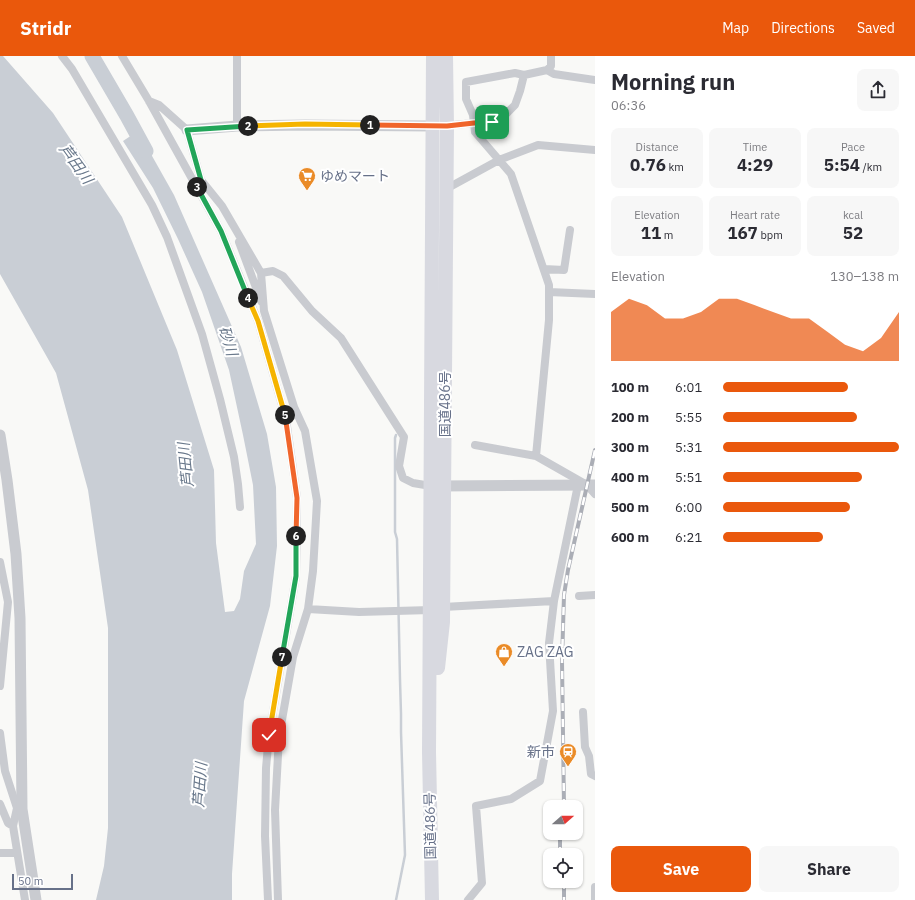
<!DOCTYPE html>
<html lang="en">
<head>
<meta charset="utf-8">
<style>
  body { margin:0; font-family:"IBM Plex Sans","Noto Sans JP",sans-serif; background:#f7f7f7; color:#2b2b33; height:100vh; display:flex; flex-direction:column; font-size:15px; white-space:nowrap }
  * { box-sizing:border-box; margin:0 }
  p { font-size:13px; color:#7c7c81 }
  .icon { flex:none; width:22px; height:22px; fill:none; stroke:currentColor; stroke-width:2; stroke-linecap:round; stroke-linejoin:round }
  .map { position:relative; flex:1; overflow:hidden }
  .details { display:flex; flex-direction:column; background:#fff; width:320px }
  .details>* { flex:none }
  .needle { width:26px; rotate:69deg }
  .tools { position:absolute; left:543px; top:744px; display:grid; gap:8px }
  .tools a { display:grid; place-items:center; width:40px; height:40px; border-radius:8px; background:#fff; box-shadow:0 1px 3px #0004; font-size:20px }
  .scale { position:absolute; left:12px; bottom:10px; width:61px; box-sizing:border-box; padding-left:4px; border:2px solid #677189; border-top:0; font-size:11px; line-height:14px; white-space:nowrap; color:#677189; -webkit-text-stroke:3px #fff; paint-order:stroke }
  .pin { position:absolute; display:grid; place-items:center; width:34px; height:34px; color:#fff; margin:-17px; border-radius:8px; box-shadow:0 2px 6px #0006 }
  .km { position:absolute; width:20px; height:20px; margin:-10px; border-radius:50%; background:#222; color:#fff; font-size:11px; line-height:20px; text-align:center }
  .round { display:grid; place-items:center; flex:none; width:42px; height:42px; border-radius:8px; background:#f7f7f7 }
  .head { display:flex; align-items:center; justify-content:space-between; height:68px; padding:0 16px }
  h1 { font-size:22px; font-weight:700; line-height:30px }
  .metrics { display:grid; grid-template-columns:repeat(3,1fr); gap:6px; height:68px; padding:4px 16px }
  .metrics div { display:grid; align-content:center; border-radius:8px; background:#f7f7f7; text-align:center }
  .metrics b { font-size:17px; font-weight:700 }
  .metrics small { font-size:11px; font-weight:400 }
  .metrics p { font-size:11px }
  .chart { height:112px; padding:8px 16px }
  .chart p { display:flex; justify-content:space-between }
  .chart svg { width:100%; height:72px; margin-top:4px; fill:#ea580c; opacity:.7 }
  .button { display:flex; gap:8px; margin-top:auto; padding:8px 16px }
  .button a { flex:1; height:46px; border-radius:8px; background:#ea580c; color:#fff; font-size:16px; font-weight:700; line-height:46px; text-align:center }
  .button a+a { background:#f7f7f7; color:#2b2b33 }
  ul { padding:0 16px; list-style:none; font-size:13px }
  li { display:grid; grid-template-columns:64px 48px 1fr; align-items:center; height:30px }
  li i { height:10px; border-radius:5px; background:#ea580c }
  header { display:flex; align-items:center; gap:24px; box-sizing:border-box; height:56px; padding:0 20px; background:#ea580c; color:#fff }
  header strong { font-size:19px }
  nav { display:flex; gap:22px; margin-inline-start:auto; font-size:14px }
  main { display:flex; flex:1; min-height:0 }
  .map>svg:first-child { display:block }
  .water { fill:#c9ced5 }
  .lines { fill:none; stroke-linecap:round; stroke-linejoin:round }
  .stream { stroke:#c9ced5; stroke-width:2.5 }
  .river { stroke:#c9ced5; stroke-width:15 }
  .minor { stroke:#c9cbd0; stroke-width:8 }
  .tertiary { stroke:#c9cbd0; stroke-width:11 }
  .trunk { stroke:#d8d9e0; stroke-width:14 }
  .rail-casing { stroke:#abaeb6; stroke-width:4 }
  .rail { stroke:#fff; stroke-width:2.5; stroke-dasharray:8; stroke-linecap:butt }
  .split-1-casing { stroke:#fff; stroke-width:8 }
  .split-2-casing { stroke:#fff; stroke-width:8 }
  .split-3-casing { stroke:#fff; stroke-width:8 }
  .split-4-casing { stroke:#fff; stroke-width:8 }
  .split-5-casing { stroke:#fff; stroke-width:8 }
  .split-6-casing { stroke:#fff; stroke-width:8 }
  .split-7-casing { stroke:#fff; stroke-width:8 }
  .split-8-casing { stroke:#fff; stroke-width:8 }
  .split-1 { stroke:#f0652b; stroke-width:5 }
  .split-2 { stroke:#f5b400; stroke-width:5 }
  .split-3 { stroke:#22a559; stroke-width:5 }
  .split-4 { stroke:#22a559; stroke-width:5 }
  .split-5 { stroke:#f5b400; stroke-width:5 }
  .split-6 { stroke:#f0652b; stroke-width:5 }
  .split-7 { stroke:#22a559; stroke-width:5 }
  .split-8 { stroke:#f5b400; stroke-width:5 }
  .labels { text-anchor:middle; stroke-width:4; stroke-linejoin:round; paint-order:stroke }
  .poi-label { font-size:14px; fill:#677189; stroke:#fff; text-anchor:start }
  .street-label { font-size:14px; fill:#677189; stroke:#fff }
  .water-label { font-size:15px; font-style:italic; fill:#69788b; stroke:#fff }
</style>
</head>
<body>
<header>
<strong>Stridr</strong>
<nav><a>Map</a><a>Directions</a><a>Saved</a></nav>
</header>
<main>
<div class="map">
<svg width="595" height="844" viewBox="0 0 595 844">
  <rect width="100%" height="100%" fill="#f9f9f7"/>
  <!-- water -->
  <path class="water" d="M 0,0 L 3,0 L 53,57 L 122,161 L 177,294 L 214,414 L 216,487 L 225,556 L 234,555 L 240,543 L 244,515 L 256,488 L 253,429 L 243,379 L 229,314 L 202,236 L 178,183 L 153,132 L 123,85 L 138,75 L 174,139 L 241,291 L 267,378 L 276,431 L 277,490 L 270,550 L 244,645 L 232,818 L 232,844 L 96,844 L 104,810 L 108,772 L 108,572 L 88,434 L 56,317 L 0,218 Z"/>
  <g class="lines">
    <!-- stream -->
    <path class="stream" d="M 396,844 L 405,799 L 401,676 L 401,658 L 400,624 L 397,483 L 395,476 L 395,382 L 396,379"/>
    <!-- river -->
    <path class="river" d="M 92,0 L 127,60 L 146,95"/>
    <!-- minor -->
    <path class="minor" d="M 62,0 L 72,13 L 152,149 L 167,181 L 202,278 L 220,343 L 234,401 L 238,428 L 240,451
      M 122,0 L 149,45 L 221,175 L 258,265 L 286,363 L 297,442 L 296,520 L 269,679 L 266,712 L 265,780 L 268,844
      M 547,14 L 554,18 L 595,24
      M 524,19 L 515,17 L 466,26 L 466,43 L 473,59 L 475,76 L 511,118 L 549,229 L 549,264 L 536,400
      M 149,45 L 159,49 L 187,74 L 201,124 L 198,128
      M 237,70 L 237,0
      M 443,70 L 474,67 L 492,66 L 503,61 L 515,49 L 520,35 L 524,19 L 547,14 L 551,10 L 551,0
      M 201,124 L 222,150 L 261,217 L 264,255 L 294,351 L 305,375 L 317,445 L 313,515 L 308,553 L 293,601 L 279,681 L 275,754 L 278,844
      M 446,133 L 499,104 L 538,89 L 595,94
      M 239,186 L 245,202 L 261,245
      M 544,213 L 564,214 L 570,174
      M 261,217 L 273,215 L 283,220 L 312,255 L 341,282 L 404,381 L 399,410 L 403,422 L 413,427 L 431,430
      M 549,236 L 595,238
      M 475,389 L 536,400 L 587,429 L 595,438
      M 0,506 L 8,546 L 0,630
      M 579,540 L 595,539
      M 443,551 L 554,545
      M 308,553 L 359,556 L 431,554
      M 583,656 L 585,691 L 589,700 L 591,718 L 595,720
      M 0,677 L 5,715 L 17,752 L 21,753
      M 0,748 L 8,767 L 13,770
      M 17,752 L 13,770 L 25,844
      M 0,797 L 17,797
      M 468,844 L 482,827 L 476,750 L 511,743 L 540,725 L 553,655 L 549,587 L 554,545 L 578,429
      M 595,844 L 595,831"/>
    <!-- tertiary -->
    <path class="tertiary" d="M 187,74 L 237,70 L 305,69 L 432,70
      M 0,379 L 7,424 L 16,498 L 20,562 L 22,753 L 36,844
      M 438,430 L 595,429"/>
    <!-- trunk -->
    <path class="trunk" d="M 438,612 L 443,566 L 447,70 L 446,0
      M 432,844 L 429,696 L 433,0"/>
    <defs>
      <path id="rail" d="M 564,751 L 562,605 L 564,539 L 568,514 L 595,394
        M 560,799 L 560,777
        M 564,825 L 564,844"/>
    </defs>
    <!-- rail casing -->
    <use href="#rail" class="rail-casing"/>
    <!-- rail -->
    <use href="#rail" class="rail"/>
  </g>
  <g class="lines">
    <defs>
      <path id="split-1" d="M 370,69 L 447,70 L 474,67 L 492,66"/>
      <path id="split-2" d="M 248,70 L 305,68 L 370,69"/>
      <path id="split-3" d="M 197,131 L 196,130 L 201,124 L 187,74 L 248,70"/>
      <path id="split-4" d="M 197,131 L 221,175 L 248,242"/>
      <path id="split-5" d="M 248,242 L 258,265 L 285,359"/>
      <path id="split-6" d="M 285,359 L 297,442 L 296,480"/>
      <path id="split-7" d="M 282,601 L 296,520 L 296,480"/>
      <path id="split-8" d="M 269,679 L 282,601"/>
    </defs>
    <!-- split-1 casing -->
    <use href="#split-1" class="split-1-casing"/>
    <!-- split-2 casing -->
    <use href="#split-2" class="split-2-casing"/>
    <!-- split-3 casing -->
    <use href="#split-3" class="split-3-casing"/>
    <!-- split-4 casing -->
    <use href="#split-4" class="split-4-casing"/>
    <!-- split-5 casing -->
    <use href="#split-5" class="split-5-casing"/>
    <!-- split-6 casing -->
    <use href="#split-6" class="split-6-casing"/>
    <!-- split-7 casing -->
    <use href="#split-7" class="split-7-casing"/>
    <!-- split-8 casing -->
    <use href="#split-8" class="split-8-casing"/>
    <!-- split-1 -->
    <use href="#split-1" class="split-1"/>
    <!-- split-2 -->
    <use href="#split-2" class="split-2"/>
    <!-- split-3 -->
    <use href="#split-3" class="split-3"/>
    <!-- split-4 -->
    <use href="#split-4" class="split-4"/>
    <!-- split-5 -->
    <use href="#split-5" class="split-5"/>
    <!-- split-6 -->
    <use href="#split-6" class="split-6"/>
    <!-- split-7 -->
    <use href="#split-7" class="split-7"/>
    <!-- split-8 -->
    <use href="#split-8" class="split-8"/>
  </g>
  <!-- icons -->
  <defs>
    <symbol id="supermarket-pin" viewBox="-11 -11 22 30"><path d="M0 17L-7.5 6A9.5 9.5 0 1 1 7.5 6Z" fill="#ea8b27" stroke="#fff"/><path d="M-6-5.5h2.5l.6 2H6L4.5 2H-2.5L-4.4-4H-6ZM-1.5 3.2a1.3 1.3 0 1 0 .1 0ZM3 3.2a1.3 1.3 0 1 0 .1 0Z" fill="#fff"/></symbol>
    <symbol id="shop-pin" viewBox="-11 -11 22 30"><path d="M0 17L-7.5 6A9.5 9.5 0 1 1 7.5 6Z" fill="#ea8b27" stroke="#fff"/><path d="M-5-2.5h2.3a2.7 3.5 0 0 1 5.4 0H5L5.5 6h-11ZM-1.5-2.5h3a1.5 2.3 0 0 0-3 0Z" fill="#fff"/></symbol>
    <symbol id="station-pin" viewBox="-11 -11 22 30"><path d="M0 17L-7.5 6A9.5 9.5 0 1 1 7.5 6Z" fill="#ea8b27" stroke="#fff"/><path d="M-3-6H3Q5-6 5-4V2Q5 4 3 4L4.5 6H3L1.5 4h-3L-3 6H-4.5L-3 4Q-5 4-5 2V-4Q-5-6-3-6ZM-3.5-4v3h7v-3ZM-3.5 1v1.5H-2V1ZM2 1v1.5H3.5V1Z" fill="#fff"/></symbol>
  </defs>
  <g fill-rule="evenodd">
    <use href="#supermarket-pin" x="297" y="110" width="20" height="27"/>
    <use href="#shop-pin" x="494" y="586" width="20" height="27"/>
    <use href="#station-pin" x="558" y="686" width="20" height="27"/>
  </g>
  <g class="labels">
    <!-- poi labels -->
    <g class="poi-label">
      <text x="320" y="125">ゆめマート</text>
      <text x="517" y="601">ZAG ZAG</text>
      <text x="555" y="701" text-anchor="end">新市</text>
    </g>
    <!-- street labels -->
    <g class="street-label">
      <text transform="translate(445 348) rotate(-90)" y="5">国道486号</text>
      <text transform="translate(430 770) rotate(-91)" y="5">国道486号</text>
    </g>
    <!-- water labels -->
    <g class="water-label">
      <text transform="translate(76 108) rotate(54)" y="5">芦田川</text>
      <text transform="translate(228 285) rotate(73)" y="5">砂川</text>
      <text transform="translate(186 409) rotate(-96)" y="5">芦田川</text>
      <text transform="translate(200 729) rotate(-86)" y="5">芦田川</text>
    </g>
  </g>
</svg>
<div class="tools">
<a><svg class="needle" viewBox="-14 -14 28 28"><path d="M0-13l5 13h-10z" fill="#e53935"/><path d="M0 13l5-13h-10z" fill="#7c7c81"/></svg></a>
<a><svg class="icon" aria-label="locate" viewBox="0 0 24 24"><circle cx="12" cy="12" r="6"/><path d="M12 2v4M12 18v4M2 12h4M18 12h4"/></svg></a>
</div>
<div class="scale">50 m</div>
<div class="pin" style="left:492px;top:66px;background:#1e9e55"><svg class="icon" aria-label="arrive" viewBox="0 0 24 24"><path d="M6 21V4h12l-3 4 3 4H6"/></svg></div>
<div class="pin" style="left:269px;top:679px;background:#d93025"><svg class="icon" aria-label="check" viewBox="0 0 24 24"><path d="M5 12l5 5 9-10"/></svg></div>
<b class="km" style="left:370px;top:69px">1</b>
<b class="km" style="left:248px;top:70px">2</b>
<b class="km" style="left:197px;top:131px">3</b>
<b class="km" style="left:248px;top:242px">4</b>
<b class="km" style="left:285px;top:359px">5</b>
<b class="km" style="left:296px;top:480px">6</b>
<b class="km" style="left:282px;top:601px">7</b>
</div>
<section class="details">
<div class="head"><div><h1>Morning run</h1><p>06:36</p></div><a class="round"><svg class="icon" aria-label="share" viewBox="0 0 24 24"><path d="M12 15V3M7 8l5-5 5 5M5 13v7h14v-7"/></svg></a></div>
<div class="metrics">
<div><p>Distance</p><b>0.76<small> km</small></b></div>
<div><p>Time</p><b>4:29</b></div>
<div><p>Pace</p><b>5:54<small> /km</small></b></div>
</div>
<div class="metrics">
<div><p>Elevation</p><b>11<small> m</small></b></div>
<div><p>Heart rate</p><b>167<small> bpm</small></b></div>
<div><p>kcal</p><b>52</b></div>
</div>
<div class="chart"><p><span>Elevation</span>130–138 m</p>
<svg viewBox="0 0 160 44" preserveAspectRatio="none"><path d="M0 44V14L10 6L20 10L30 18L40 18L50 14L60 6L70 6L80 10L90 14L100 18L110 18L120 26L130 34L140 38L150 30L160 14V44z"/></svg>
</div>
<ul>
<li><b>100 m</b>6:01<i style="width:71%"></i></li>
<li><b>200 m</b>5:55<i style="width:76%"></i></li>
<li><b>300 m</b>5:31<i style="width:100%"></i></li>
<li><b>400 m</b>5:51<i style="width:79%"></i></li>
<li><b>500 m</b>6:00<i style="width:72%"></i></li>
<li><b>600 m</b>6:21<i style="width:57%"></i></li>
</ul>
<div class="button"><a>Save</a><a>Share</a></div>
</section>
</main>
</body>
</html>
